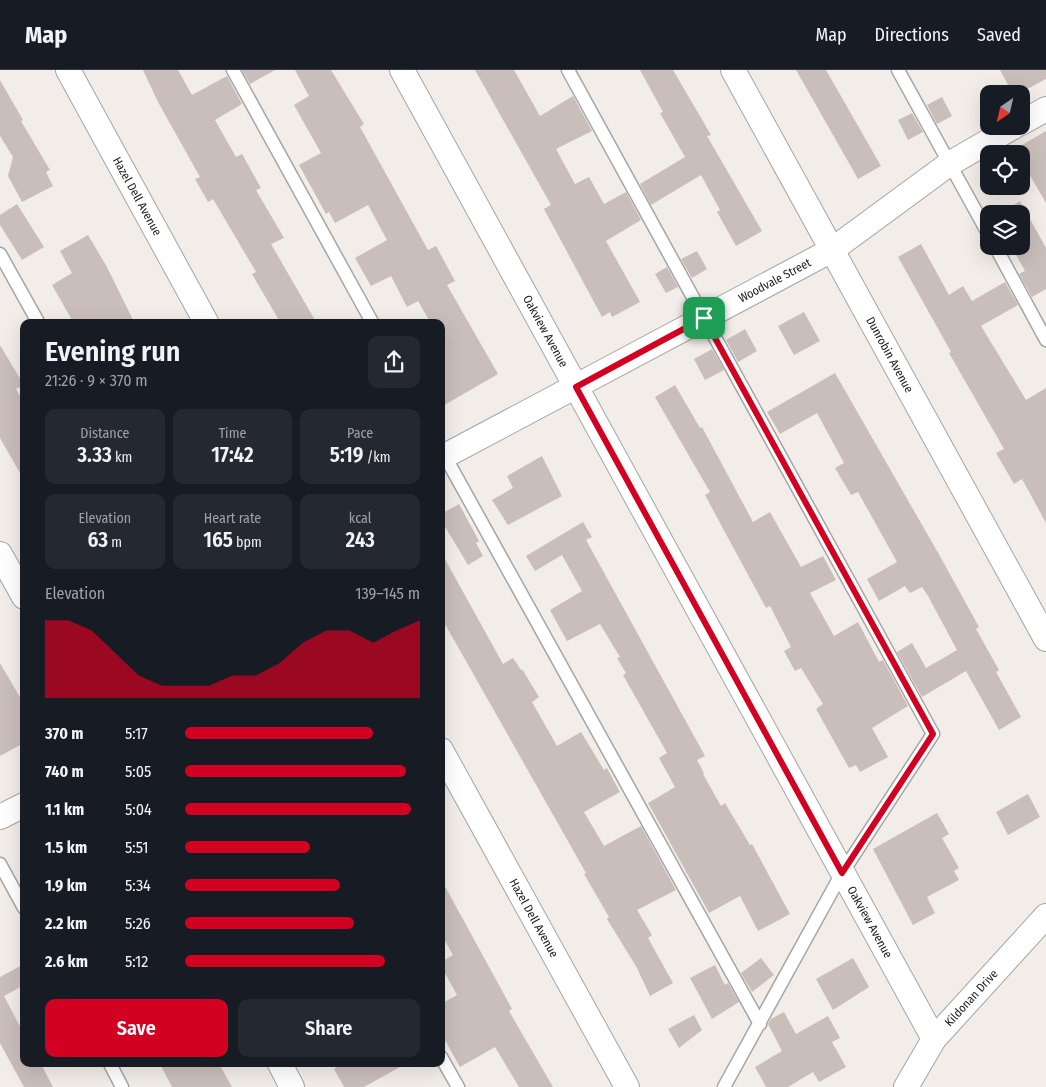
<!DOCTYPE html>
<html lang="en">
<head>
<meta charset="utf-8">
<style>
  body { margin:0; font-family:"Fira Sans Condensed",sans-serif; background:#242831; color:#f1f3f6; height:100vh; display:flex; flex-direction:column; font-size:19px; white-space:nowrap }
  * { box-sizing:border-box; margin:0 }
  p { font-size:16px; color:#9ea1a6 }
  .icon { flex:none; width:28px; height:28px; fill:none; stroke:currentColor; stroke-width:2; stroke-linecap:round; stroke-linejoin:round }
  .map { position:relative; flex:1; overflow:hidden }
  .panel { position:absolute; left:20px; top:249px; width:425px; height:748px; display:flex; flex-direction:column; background:#171b24; border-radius:10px; box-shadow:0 5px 20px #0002 }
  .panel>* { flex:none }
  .needle { width:32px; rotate:214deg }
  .tools { position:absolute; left:980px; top:15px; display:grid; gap:10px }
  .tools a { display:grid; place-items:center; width:50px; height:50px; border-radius:10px; background:#171b24; box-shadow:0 5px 20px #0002; font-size:25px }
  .pin { position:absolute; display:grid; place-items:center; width:42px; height:42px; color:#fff; margin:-21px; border-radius:10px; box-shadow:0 2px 8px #0006 }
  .round { display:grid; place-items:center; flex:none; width:52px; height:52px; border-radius:10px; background:#242831 }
  .summary { display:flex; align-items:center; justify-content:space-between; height:85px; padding:0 25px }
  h1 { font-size:28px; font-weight:600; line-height:38px }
  .metrics { display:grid; grid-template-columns:repeat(3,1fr); gap:8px; height:85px; padding:5px 25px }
  .metrics div { display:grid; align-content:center; border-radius:10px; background:#242831; text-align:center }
  .metrics b { font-size:21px; font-weight:600 }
  .metrics small { font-size:14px; font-weight:400 }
  .metrics p { font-size:14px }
  .chart { height:140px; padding:10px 25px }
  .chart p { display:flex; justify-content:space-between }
  .chart svg { width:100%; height:90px; margin-top:5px; fill:#d20021; opacity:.7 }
  .primary-button { display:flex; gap:10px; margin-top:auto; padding:10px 25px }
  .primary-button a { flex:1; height:58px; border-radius:10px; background:#d20021; color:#fff; font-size:20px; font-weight:600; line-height:58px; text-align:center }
  .primary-button a+a { background:#242831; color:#f1f3f6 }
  ul { padding:0 25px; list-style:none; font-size:16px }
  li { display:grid; grid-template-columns:80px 60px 1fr; align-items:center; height:38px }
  li i { height:12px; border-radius:6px; background:#d20021 }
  header { display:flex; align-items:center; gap:30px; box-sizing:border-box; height:70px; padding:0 25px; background:#171b24; border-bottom:1px solid #363941 }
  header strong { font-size:24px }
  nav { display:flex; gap:28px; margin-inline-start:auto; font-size:18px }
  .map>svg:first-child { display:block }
  .building { fill:#cabebb }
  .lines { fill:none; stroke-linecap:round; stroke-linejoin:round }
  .service-casing { stroke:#a5a5a5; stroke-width:15 }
  .minor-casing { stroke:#a5a5a5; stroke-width:26 }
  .service { stroke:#fff; stroke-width:12 }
  .minor { stroke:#fff; stroke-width:24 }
  .route-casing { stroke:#fff; stroke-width:10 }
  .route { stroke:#d20021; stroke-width:6 }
  .labels { text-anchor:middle; stroke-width:5; stroke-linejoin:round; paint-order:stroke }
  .street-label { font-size:12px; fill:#212121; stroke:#fff }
</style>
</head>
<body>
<header>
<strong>Map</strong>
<nav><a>Map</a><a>Directions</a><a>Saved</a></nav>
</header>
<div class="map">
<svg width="1046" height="1017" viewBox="0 0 1046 1017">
  <rect width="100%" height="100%" fill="#f2ede8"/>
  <!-- building -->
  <path class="building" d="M 143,0 L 178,0 L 192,25 L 227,6 L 242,34 L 215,50 L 236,87 L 242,84 L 261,118 L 256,120 L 284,168 L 271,174 L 316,252 L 280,252 L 252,204 L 256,202 L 213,129 L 208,132 L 195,109 L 200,107 L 158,32 Z
    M 242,0 L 275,0 L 250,14 Z
    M 295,0 L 331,0 L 364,54 L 360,57 L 428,180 L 436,176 L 455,211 L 447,215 L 498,304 L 441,337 L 441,252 L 430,252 L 418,231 L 407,237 L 391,206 L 371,216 L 355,188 L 387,170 L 368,135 L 335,153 L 329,142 L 326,144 L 299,95 L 321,83 L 294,35 L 309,26 Z
    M 475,0 L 514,0 L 540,46 L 573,26 L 592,61 L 556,79 L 575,114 L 589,107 L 604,134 L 626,122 L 641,150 L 606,171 L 640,232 L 612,247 L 610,242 L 602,247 L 544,139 L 551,135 Z
    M 640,0 L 673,0 L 711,65 L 707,66 L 762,161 L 736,176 L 717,142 L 720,140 L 701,105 L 651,135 L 640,114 L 685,87 L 660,43 L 663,42 Z
    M 796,0 L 826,0 L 881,96 L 858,109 Z
    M 1000,0 L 1046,0 L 1046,9 L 1018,24 L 1013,24 Z
    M 0,10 L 23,50 L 21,51 L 50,100 L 46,102 L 53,116 L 22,132 L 8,106 L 13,87 L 0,66 Z
    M 942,27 L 952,46 L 937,54 L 927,35 Z
    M 912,43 L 923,62 L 908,70 L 898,50 Z
    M 1046,61 L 1046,133 L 1021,90 L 1021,84 L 1017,84 L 1015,79 Z
    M 1020,131 L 1046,178 L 1046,219 L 1032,227 L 1019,204 L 1025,201 L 1011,176 L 1021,176 L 1021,144 L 998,144 Z
    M 17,134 L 44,177 L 22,190 L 0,155 L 0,145 Z
    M 88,165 L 107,197 L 134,252 L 73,252 L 52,215 L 72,203 L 60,181 Z
    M 921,174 L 949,225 L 963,216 L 972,231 L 1005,212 L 1018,235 L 981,256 L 1026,330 L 1046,318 L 1046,453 L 1022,409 L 1014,414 L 996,383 L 1004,379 L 949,283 L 951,282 L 898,187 Z
    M 697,181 L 707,199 L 692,208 L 681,189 Z
    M 667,197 L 678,217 L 666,223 L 655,204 Z
    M 804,242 L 820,271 L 794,285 L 778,256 Z
    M 745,259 L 757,281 L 738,292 L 726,270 Z
    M 0,275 L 24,315 L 16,319 L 24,333 L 24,410 L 0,368 Z
    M 712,279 L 724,300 L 705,310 L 694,289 Z
    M 835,303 L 941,488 L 979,557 L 976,559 L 999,600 L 996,602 L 1021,647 L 999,660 L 966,601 L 922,627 L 897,582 L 912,573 L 926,598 L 957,580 L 928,526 L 922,517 L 910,523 L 905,516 L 879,531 L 867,509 L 897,492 L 858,422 L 851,425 L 835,398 L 844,393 L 817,343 L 780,364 L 767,342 Z
    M 675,315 L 700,358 L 702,357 L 753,452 L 770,442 L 801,497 L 823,486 L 836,510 L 810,523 L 834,566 L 858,552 L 879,592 L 883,590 L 908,636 L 872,658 L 888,687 L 860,702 L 856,695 L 849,698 L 816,639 L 823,634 L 801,598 L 795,601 L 784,581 L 791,577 L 770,536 L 766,538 L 727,466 L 705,425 L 710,422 L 655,327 Z
    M 542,386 L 562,426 L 508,455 L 492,430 L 513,418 L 507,406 Z
    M 459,434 L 479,471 L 476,473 L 483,486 L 468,495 L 441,450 L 441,444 Z
    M 583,452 L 592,467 L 586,470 L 705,686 L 697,690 L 704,703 L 703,704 L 721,736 L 725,733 L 750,775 L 752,774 L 790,844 L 758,861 L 740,826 L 709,843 L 648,733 L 675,717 L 659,688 L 667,683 L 623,605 L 626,603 L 617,588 L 620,587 L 600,554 L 567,571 L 550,540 L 582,521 L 562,485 L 535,501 L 526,486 Z
    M 441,482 L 503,594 L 513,588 L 521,600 L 522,599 L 539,627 L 532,632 L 557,676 L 581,662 L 604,700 L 607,698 L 620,722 L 584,742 L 604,776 L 641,756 L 676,820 L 637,840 L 652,865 L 648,868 L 673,913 L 650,926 L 637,898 L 607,849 L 609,847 L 584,804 L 586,803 L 441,547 Z
    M 0,593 L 24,634 L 24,673 L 0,686 Z
    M 1028,724 L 1040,747 L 1008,765 L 996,742 Z
    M 937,743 L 949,764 L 942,768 L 959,798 L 954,801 L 959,810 L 927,827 L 935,843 L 913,855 L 873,779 Z
    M 441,809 L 512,939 L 509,941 L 553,1017 L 519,1017 L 495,977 L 460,997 L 441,963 L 441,934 L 457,925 L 441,896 L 441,892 L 453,885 L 441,864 Z
    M 761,888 L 774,905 L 752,922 L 741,903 Z
    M 853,888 L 869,917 L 833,940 L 816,909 Z
    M 24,894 L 24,915 L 4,926 L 24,964 L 24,992 L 40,992 L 53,1017 L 24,1017 L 0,973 L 0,907 Z
    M 715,895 L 725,915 L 728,913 L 739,932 L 712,949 L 690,908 Z
    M 784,942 L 796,964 L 828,946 L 840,968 L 832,972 L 846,997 L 819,1012 L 813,1002 L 788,1017 L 766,1017 L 755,997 L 782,981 L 768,954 L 771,949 Z
    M 694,945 L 702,960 L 679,978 L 668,959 Z
    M 159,992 L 218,992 L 232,1017 L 172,1017 Z
    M 346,992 L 409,992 L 364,1017 L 344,1017 L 334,999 Z"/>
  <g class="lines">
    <defs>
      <path id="service" d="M 233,0 L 372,252
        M 568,0 L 933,664 L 842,803 L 724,1017
        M 898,0 L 989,165
        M 995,176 L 1046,270
        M 0,184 L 38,252
        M 442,381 L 760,954
        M 0,794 L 24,838
        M 441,987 L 458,1017
        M 109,992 L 122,1017"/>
      <g id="minor">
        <path id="s1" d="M 68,0 L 206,252"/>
        <path id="s2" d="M 402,0 L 934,969"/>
        <path id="s3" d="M 733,0 L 1046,569"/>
        <path d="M 1021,53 L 1046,39"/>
        <path id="s4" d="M 441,388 L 832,180 L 949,94 L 1015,56"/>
        <path d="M 0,484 L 24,527"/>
        <path id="s5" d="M 441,680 L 627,1017"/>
        <path d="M 0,747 L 24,735"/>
        <path d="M 279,992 L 292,1017"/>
        <path id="s6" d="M 906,1017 L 934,969 L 1046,846"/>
      </g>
    </defs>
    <!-- service casing -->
    <use href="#service" class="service-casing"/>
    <!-- minor casing -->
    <use href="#minor" class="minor-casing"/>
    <!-- service -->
    <use href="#service" class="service"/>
    <!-- minor -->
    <use href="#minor" class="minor"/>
  </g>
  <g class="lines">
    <defs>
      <path id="route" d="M 704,248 L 933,664 L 842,803 L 576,317 Z"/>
    </defs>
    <!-- route casing -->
    <use href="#route" class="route-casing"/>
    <!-- route -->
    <use href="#route" class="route"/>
  </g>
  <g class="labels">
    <!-- street labels -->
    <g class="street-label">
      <text dy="4" stroke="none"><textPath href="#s1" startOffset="144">Hazel Dell Avenue</textPath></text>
      <text dy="4" stroke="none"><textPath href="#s4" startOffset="378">Woodvale Street</textPath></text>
      <text dy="4" stroke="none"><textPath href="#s2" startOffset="298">Oakview Avenue</textPath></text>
      <text dy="4" stroke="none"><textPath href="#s3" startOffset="325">Dunrobin Avenue</textPath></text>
      <text dy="4" stroke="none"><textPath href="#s5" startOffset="192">Hazel Dell Avenue</textPath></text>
      <text dy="4" stroke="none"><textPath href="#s2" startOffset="972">Oakview Avenue</textPath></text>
      <text dy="4" stroke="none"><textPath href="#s6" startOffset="111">Kildonan Drive</textPath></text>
    </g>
  </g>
</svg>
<div class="tools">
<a><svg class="needle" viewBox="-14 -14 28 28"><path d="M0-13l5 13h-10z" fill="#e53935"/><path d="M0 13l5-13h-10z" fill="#9ea1a6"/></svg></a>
<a><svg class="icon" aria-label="locate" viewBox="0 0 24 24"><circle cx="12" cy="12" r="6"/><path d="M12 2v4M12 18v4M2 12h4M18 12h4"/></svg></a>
<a><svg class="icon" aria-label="layers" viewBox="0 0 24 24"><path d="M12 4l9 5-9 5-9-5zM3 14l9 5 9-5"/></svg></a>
</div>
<div class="pin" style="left:704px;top:248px;background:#1e9e55"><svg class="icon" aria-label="arrive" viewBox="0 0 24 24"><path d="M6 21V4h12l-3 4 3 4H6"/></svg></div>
<section class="panel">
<div class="summary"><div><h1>Evening run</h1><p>21:26 · 9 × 370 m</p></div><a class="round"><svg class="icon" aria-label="share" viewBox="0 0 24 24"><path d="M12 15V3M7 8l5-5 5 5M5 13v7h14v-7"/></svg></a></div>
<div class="metrics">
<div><p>Distance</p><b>3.33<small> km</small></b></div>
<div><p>Time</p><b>17:42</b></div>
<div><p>Pace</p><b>5:19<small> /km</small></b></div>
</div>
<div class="metrics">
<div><p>Elevation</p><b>63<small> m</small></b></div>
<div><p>Heart rate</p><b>165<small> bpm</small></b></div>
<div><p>kcal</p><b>243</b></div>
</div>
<div class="chart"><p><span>Elevation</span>139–145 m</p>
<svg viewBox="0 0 160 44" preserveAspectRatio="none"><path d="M0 44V6L10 6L20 11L30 22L40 33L50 38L60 38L70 38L80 33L90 33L100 27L110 17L120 11L130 11L140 17L150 11L160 6V44z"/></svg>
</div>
<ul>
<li><b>370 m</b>5:17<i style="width:80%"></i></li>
<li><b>740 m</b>5:05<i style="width:94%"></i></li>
<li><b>1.1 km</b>5:04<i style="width:96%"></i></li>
<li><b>1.5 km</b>5:51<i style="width:53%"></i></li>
<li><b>1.9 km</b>5:34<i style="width:66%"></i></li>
<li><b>2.2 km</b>5:26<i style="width:72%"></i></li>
<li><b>2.6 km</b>5:12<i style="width:85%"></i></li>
</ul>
<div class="primary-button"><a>Save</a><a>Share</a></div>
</section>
</div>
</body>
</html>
